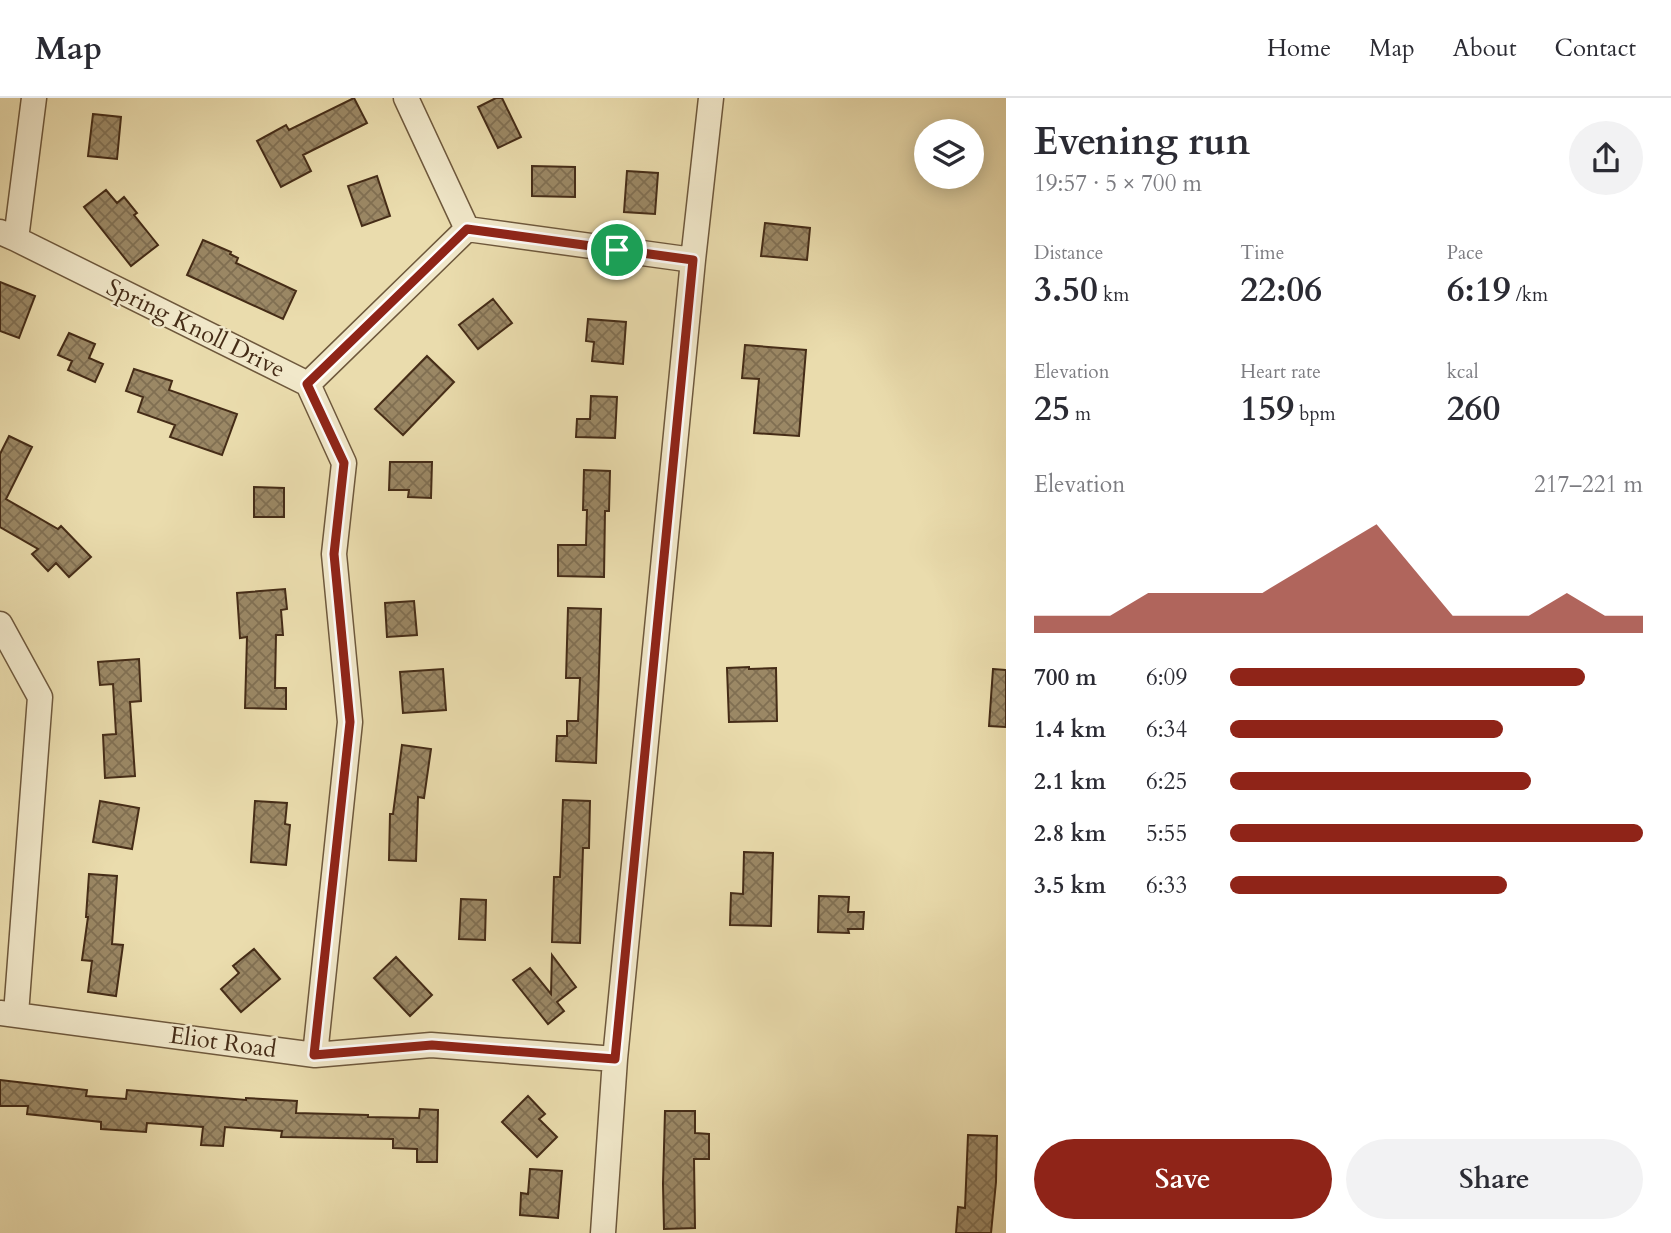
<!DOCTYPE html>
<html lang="en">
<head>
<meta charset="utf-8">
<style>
  body { margin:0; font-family:Cardo,serif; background:#f2f2f3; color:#2b2b33; height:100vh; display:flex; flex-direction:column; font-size:26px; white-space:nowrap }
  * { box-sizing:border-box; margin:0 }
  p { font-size:23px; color:#7c7c81 }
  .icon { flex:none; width:38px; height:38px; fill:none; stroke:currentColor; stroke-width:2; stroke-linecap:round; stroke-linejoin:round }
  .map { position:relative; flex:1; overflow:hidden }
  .details { display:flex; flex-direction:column; background:#fff; width:665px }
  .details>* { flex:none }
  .tools { position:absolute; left:914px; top:21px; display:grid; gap:14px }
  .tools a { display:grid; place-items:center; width:70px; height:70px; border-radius:50%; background:#fff; box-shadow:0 4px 18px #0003; font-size:35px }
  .pin { position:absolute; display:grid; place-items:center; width:60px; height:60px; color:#fff; margin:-30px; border:4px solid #fff; border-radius:50%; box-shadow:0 2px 7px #0007 }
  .round { display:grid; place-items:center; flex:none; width:74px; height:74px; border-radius:37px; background:#f2f2f3 }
  .head { display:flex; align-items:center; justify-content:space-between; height:119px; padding:0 28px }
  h1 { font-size:38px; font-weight:600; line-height:52px }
  .stats { display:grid; grid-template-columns:repeat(3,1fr); gap:10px; height:119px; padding:7px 28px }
  .stats div { display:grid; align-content:center }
  .stats b { font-size:35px; font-weight:600 }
  .stats small { font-size:19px; font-weight:400 }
  .stats p { font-size:19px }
  .chart { height:196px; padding:14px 28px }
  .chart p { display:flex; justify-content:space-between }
  .chart svg { width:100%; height:126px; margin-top:7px; fill:#8f2418; opacity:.7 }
  .primary-button { display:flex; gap:14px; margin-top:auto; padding:14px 28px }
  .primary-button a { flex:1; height:80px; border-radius:42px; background:#8f2418; color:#fff; font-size:28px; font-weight:600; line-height:80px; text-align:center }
  .primary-button a+a { background:#f2f2f3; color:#2b2b33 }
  ul { padding:0 28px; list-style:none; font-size:23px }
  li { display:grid; grid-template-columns:112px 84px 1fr; align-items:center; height:52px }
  li i { height:18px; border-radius:9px; background:#8f2418 }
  header { display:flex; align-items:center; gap:42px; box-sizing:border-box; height:98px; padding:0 35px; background:#fff; border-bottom:2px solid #e1e1e2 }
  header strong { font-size:33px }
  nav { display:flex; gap:38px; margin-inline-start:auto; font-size:24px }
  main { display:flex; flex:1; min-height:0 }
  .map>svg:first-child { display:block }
  .building { fill:url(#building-cross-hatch); stroke:#452c17; stroke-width:2 }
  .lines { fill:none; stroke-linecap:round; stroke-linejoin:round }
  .street-casing { stroke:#6e583c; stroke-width:27 }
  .street { stroke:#f1e8ca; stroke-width:24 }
  .route-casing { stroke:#fff; stroke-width:14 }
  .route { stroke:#8f2418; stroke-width:9 }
  .labels { text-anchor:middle; stroke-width:5; stroke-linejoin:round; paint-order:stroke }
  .street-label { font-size:24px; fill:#452c17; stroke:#f1e8ca }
</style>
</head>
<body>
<header>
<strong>Map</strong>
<nav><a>Home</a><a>Map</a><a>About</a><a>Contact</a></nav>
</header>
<main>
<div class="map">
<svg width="1006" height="1135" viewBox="0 0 1006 1135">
  <defs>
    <pattern id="building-cross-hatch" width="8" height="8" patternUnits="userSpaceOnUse" patternTransform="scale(1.75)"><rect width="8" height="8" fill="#9b8865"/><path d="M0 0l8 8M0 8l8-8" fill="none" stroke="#806f52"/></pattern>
  </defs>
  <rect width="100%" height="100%" fill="#eadcad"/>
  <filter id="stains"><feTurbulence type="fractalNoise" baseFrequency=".00286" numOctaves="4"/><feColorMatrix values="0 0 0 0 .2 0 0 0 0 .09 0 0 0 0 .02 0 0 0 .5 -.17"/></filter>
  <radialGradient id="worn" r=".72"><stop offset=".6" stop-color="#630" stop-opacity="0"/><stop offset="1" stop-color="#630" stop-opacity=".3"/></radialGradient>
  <!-- building -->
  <path class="building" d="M 354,0 L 367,25 L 303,57 L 311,73 L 281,89 L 257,43 L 286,27 L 289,32 Z
    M 496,0 L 502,0 L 521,39 L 498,50 L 478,9 Z
    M 93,16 L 121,19 L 117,61 L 88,58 Z
    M 532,68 L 575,69 L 575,99 L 532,98 Z
    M 627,73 L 658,75 L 655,116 L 624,114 Z
    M 377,78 L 390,118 L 362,128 L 348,88 Z
    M 106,92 L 117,105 L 124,99 L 137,115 L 134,117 L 158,147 L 131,168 L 84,109 Z
    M 765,125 L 810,130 L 807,162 L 761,158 Z
    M 203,142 L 231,154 L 230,156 L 238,160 L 236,165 L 296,193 L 283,221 L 187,177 Z
    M 0,184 L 35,198 L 19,240 L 0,233 Z
    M 493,201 L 512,225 L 478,251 L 459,227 Z
    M 588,221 L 626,224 L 623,266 L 592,263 L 594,244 L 586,243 Z
    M 69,235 L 95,246 L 89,260 L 103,266 L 95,284 L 68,272 L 72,263 L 58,257 Z
    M 745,247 L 806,252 L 799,338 L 754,335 L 759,281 L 742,280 Z
    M 427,258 L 454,284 L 403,337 L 375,311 Z
    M 134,271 L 172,283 L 169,292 L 237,316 L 222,357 L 170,339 L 175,327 L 138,314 L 143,299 L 126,293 Z
    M 591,298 L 617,299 L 615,340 L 576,339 L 577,321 L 590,321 Z
    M 9,338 L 32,349 L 6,401 L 58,431 L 61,428 L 91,459 L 69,479 L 56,465 L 48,473 L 32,456 L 38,451 L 0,429 L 0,356 Z
    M 390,364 L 432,364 L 431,400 L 408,399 L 409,392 L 389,392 Z
    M 584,372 L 610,373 L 609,413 L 605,413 L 604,479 L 558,478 L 558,447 L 586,447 L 587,412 L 583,412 Z
    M 254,389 L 284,390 L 284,419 L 254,419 Z
    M 285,491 L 287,511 L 281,512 L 283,537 L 276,537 L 275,590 L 286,590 L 286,611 L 245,610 L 247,539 L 240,540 L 237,495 Z
    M 414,503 L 417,537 L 387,539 L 385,505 Z
    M 568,510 L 601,511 L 596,665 L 556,663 L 557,638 L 567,638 L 567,623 L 578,623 L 580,580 L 566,580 Z
    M 139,561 L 141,603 L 130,604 L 135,678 L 105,680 L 103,637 L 116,636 L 113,586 L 100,587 L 98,564 Z
    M 749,569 L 749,571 L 776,570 L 777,623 L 729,624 L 727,570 Z
    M 443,571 L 446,612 L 403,615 L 400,574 Z
    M 993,571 L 1006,572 L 1006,629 L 989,628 Z
    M 402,647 L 431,651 L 424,700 L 418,699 L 416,763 L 389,762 L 390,716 L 393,716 Z
    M 563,702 L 590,703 L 589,750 L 583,750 L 580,845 L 552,844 L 554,779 L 560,779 Z
    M 100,703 L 139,710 L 132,751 L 93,744 Z
    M 255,703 L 287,705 L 285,726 L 290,727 L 286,767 L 251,764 Z
    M 744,754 L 773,755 L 771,828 L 730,827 L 731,795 L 743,796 Z
    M 89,776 L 117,778 L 112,846 L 123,847 L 116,898 L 88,894 L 92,863 L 82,862 L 88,819 L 86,819 Z
    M 819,798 L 849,799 L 848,814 L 864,814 L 863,831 L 848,831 L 849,835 L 818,834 Z
    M 461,801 L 486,802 L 485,842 L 459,841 Z
    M 254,851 L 280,881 L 241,914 L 221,891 L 239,875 L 233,868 Z
    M 552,857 L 576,889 L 557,904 L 564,913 L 548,926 L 513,882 L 530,870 L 551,896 Z
    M 396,859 L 432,897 L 410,918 L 374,880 Z
    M 0,982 L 87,992 L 86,998 L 126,1001 L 127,992 L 246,1002 L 246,1000 L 297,1003 L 296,1015 L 368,1017 L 368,1019 L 419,1020 L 420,1011 L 438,1012 L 437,1064 L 417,1064 L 417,1051 L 393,1050 L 393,1041 L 281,1039 L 282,1033 L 225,1029 L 223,1048 L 201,1047 L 203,1029 L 147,1025 L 146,1034 L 101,1031 L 101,1024 L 27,1016 L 28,1008 L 0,1008 Z
    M 528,998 L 545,1016 L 539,1021 L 557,1039 L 537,1059 L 502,1024 Z
    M 665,1013 L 695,1013 L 695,1035 L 709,1036 L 709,1061 L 694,1061 L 695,1130 L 664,1131 L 663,1086 Z
    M 968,1037 L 997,1038 L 996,1084 L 991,1135 L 956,1135 L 958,1109 L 965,1110 Z
    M 530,1071 L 562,1073 L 558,1120 L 520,1117 L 521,1095 L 528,1096 Z"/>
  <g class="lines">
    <defs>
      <path id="street" d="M 406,0 L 467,131 L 693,162
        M 0,134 L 16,141 L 308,286 L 344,365 L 334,456 L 350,624 L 315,957
        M 16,141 L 34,0
        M 308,286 L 467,131
        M 0,526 L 40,599 L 16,916
        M 0,915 L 315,957 L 431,947 L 615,961
        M 603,1135 L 615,961 L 693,162 L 711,0"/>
    </defs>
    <!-- street casing -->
    <use href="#street" class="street-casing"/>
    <!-- street -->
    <use href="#street" class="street"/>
  </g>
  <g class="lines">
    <defs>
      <path id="route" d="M 467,131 L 693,162 L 615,961 L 432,947 L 314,957 L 350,624 L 334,456 L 344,365 L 307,286 Z"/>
    </defs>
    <!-- route casing -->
    <use href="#route" class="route-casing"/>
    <!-- route -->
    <use href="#route" class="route"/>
  </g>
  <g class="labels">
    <!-- street labels -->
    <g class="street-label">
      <text transform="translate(196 230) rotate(26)" y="8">Spring Knoll Drive</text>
      <text transform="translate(223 944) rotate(8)" y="8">Eliot Road</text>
    </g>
  </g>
  <rect width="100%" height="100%" filter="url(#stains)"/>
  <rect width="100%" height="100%" fill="url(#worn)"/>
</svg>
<div class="tools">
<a><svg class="icon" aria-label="layers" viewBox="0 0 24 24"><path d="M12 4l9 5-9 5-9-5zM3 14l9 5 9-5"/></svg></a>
</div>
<div class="pin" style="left:617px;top:152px;background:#1e9e55"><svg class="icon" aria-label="arrive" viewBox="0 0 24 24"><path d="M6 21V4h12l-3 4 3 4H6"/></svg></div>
</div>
<section class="details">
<div class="head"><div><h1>Evening run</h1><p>19:57 · 5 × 700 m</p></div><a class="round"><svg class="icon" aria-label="share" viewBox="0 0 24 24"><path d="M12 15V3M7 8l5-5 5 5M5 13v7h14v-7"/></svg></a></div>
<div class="stats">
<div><p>Distance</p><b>3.50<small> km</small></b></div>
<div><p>Time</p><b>22:06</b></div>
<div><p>Pace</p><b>6:19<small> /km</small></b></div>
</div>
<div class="stats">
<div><p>Elevation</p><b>25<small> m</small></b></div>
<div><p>Heart rate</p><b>159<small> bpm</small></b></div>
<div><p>kcal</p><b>260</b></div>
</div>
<div class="chart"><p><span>Elevation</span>217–221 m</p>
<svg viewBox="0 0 160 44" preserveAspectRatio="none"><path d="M0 44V38L10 38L20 38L30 30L40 30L50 30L60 30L70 22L80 14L90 6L100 22L110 38L120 38L130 38L140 30L150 38L160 38V44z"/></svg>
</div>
<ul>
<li><b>700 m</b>6:09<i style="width:86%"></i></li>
<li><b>1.4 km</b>6:34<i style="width:66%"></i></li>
<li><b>2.1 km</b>6:25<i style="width:73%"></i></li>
<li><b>2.8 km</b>5:55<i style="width:100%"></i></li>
<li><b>3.5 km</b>6:33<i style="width:67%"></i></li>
</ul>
<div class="primary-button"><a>Save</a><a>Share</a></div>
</section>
</main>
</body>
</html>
